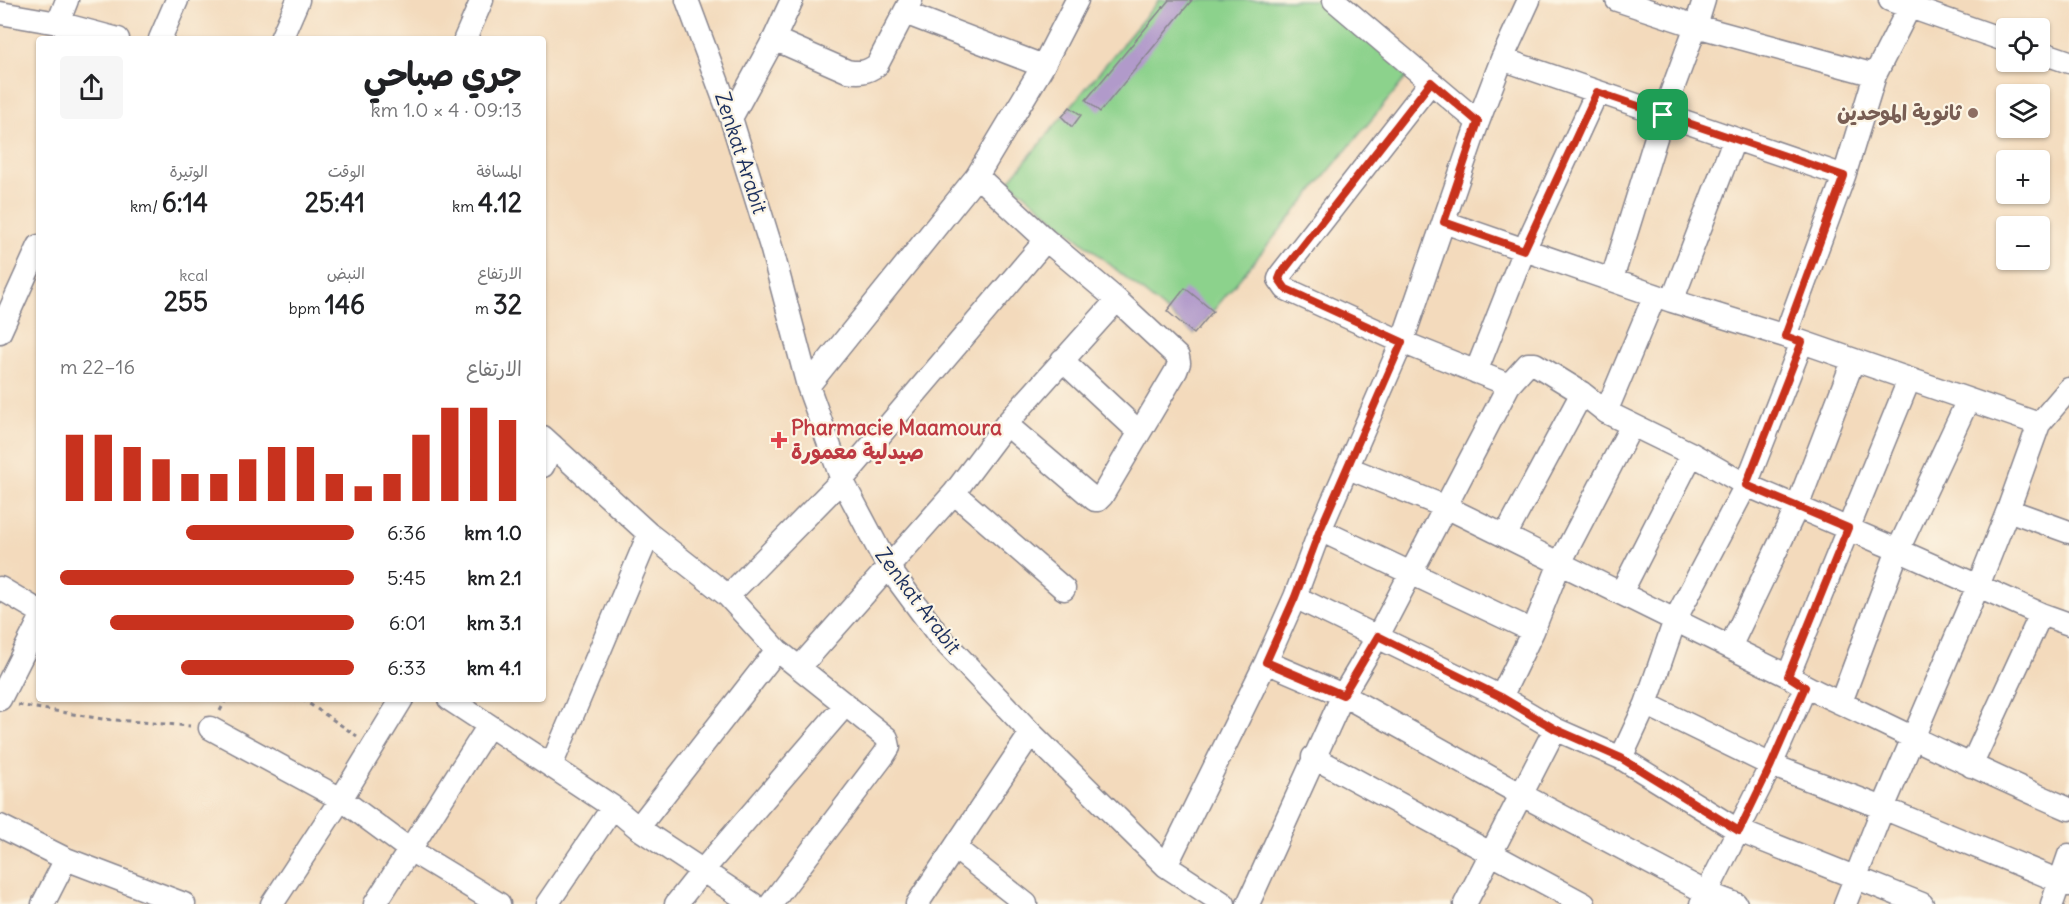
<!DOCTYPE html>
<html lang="ar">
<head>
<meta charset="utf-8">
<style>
  body { margin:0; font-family:Delius,"Playpen Sans Arabic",sans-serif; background:#f6f6f6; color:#202124; direction:rtl; height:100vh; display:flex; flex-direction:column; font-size:22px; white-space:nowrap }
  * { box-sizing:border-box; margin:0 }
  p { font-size:20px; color:#757577 }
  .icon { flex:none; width:33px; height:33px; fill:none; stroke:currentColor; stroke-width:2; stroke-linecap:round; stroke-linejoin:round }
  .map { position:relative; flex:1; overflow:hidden; direction:ltr }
  .drawer { position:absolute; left:36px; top:36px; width:510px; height:666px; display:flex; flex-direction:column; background:#fff; border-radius:6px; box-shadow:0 2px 4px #0004; direction:rtl }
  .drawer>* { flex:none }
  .controls { position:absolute; left:1996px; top:18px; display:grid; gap:12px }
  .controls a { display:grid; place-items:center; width:54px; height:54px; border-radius:6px; background:#fff; box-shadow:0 2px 4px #0004; font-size:30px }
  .pin { position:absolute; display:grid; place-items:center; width:51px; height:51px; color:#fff; margin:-26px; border-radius:12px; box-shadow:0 3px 9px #0006 }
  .round { display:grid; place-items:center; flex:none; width:63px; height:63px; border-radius:6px; background:#f6f6f6 }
  .overview { display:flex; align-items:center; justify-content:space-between; height:102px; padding:0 24px }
  h1 { font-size:33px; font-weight:700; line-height:45px }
  .figures { display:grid; grid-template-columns:repeat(3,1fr); gap:9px; height:102px; padding:6px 24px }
  .figures div { display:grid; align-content:center }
  .figures b { font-size:26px; font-weight:700 }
  .figures small { font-size:16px; font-weight:400 }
  .figures p { font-size:16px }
  .chart { height:168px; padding:12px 24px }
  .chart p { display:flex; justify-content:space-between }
  .chart svg { width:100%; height:108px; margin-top:6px; stroke:#c8321e; stroke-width:6 }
  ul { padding:0 24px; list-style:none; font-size:20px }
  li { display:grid; grid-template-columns:96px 72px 1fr; align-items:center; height:45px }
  li i { height:15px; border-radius:8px; background:#c8321e }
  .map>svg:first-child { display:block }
  .green { fill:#8cd28c; stroke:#548075; stroke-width:1.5 }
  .building { fill:#b19aca }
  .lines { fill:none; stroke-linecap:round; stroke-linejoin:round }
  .minor-casing { stroke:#87848d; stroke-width:25 }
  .path { stroke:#87848d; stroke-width:3; stroke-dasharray:4.5 4.5; stroke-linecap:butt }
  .minor { stroke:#fff; stroke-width:22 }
  .route-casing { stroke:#fff; stroke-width:12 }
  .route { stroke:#c8321e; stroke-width:8 }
  .education-dot { fill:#8d6e63; stroke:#fcf5e5; stroke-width:2 }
  .health-dot { fill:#e0444e; stroke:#fcf5e5; stroke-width:2 }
  .labels { text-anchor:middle; stroke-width:4.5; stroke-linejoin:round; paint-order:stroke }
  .education-label { font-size:21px; font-weight:bold; fill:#785e54; stroke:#fcf5e5; text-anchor:end }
  .street-label { font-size:21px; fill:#1b2f5e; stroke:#fcf5e5 }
  .health-label { font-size:21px; font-weight:bold; fill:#be3a42; stroke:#fcf5e5; text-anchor:start }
</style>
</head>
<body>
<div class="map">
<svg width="2069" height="904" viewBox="0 0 2069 904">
  <rect width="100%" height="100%" fill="#fcf5e5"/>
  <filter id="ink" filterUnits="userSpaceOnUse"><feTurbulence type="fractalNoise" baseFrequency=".0167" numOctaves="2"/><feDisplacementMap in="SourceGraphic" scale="12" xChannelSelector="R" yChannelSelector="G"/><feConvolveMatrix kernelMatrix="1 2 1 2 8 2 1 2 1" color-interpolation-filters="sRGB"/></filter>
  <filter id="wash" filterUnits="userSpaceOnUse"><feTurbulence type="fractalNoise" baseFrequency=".008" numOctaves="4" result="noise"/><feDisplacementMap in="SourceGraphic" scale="24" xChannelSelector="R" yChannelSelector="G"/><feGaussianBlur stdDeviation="1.35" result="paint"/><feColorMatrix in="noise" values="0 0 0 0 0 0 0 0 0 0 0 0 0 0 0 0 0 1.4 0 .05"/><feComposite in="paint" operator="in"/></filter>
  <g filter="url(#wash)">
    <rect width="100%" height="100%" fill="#f3dabc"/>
    <!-- green -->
    <path class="green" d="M 1159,0 L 1322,0 L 1410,73 L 1194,334 L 1009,181 Z"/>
    <g id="blocks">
      <!-- building -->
      <path class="building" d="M 1169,0 L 1192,0 L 1100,112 L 1086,100 Z
        M 1070,107 L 1081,115 L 1072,127 L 1062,117 Z
        M 1185,288 L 1213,311 L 1194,334 L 1167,311 Z"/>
    </g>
  </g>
  <g filter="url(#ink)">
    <use href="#blocks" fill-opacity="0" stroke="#87848d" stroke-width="1.5"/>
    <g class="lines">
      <defs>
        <path id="minor" d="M 687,0 L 731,118 L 772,250 L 808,386 L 842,480 L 888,567 L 939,636 L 1031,733 L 1166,866 L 1224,904
          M 1334,0 L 1478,122
          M 1617,0 L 1696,26 L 1875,75
          M 1890,0 L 2007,41
          M 0,13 L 58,23 L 118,39
          M 905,13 L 1043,66
          M 58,23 L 67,0
          M 160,39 L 177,0
          M 281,39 L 298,0
          M 465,39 L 482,0
          M 774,39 L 847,71 C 859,73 866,73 877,65 L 911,0
          M 2040,52 L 2069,62
          M 1502,59 L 1844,176
          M 1431,82 L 1281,274 L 1279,279 L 1286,289 L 1402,342 L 1509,385 L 1528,364 L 1535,364 L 1582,393 L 1606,412 L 1692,454 L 1746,485 L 1898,550 L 2041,614 L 2069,624
          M 731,118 L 774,39 L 792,0
          M 977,176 L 1046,240 L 1117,300 L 1178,357 L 1179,363 L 1176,371 L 1102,496 L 1098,500 L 1095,500 L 1006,424
          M 1444,222 L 1672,301 L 1785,336 L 2039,424
          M 1612,279 L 1663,115 L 1696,26 L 1704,0
          M 1672,301 L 1734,140
          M 0,332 L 39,246
          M 1785,336 L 1844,176 L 1875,75 L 1913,0
          M 1062,360 L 1139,432
          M 1476,372 L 1524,250 L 1597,92
          M 808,386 L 977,176 L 1043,66 L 1077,0
          M 1606,412 L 1655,295
          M 543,437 L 649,534 L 728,596 L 777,650 L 887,738 L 889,747 L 884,755 L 771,904
          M 543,466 L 552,445
          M 1348,468 L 1446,507 L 1788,676 C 1813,692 1840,702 1866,715 C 1933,748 2000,779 2069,809
          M 954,493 L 1064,589
          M 2008,510 L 2069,532
          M 1320,530 L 1533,631
          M 1505,536 L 1582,393
          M 0,588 L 39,611
          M 1621,593 L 1692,454
          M 728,596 L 842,480 L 1046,240
          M 1295,597 L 1501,697 L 1555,729 L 1621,758 L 1739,831 L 1922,904
          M 1730,647 L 1797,507 L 1853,361
          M 1266,662 L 1343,695 L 1522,795 L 1707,893 L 1736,904
          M 799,668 L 954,493 L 1006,424 L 1117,300
          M 1788,676 L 1909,380
          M 1501,697 L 1533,631 L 1560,563 L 1632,425
          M 0,699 L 39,622
          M 449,699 L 551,766 L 613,807 L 638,828 L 753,904
          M 1841,702 L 1898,550 L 1968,400
          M 1646,704 L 1771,765 L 1883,808 L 2069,885
          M 210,728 L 341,799 L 410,850 L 499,904
          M 1313,757 L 1584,904
          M 1621,758 L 1646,704 L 1675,620 L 1746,485 L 1802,342
          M 551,766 L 649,534
          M 1971,766 L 2041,614
          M 0,826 L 66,859 L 184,904
          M 638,828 L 777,650
          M 955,848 L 1026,904
          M 1166,866 L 1266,662 L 1295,597 L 1320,530 L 1402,342 L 1478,122 L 1502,59 L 1529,0
          M 43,904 L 66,859
          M 272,904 L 341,799 L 402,699
          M 375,904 L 488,727
          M 547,904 L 613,807
          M 676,904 L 703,870 L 846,704
          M 917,904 L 1031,733
          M 1248,904 L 1343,695 L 1378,636 L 1509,385
          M 1465,904 L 1555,729
          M 1701,904 L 1771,765 L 1805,688
          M 1845,904 L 1883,808 L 1978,586 L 2008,510 L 2039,424 L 2069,389
          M 2052,904 L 2069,855"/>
      </defs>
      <!-- minor casing -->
      <use href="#minor" class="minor-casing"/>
      <!-- path -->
      <path class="path" d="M 302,699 L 357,736
        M 18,705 L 103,719 L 190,726
        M 220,711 L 226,699"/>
      <!-- minor -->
      <use href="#minor" class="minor"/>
    </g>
  </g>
  <g class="lines" filter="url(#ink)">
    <defs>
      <path id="route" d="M 1431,82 L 1478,122 L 1444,222 L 1524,250 L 1597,92 L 1844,176 L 1785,336 L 1802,342 L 1746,485 L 1848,528 L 1788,676 L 1805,687 L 1771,765 L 1739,831 L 1621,758 L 1555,729 L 1501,697 L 1378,636 L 1343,695 L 1266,662 L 1295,597 L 1320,530 L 1402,342 L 1286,289 L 1279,279 L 1281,274 Z"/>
    </defs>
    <!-- route casing -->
    <use href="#route" class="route-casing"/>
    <!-- route -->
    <use href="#route" class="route"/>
  </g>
  <!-- markers -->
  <circle class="education-dot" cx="1973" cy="113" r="6"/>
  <path class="health-dot" d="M776 431h6v6h6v6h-6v6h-6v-6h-6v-6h6z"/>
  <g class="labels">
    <!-- education labels -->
    <g class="education-label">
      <text x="1961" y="120">ثانوية الموحدين</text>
    </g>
    <!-- street labels -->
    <g class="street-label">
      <text transform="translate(741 153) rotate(72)" y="7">Zenkat Arabit</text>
      <text transform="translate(918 601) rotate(53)" y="7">Zenkat Arabit</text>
    </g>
    <!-- health labels -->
    <g class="health-label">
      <text x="791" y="435">Pharmacie Maamoura<tspan x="791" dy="24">صيدلية معمورة</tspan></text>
    </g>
  </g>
</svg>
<div class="controls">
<a><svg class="icon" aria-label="locate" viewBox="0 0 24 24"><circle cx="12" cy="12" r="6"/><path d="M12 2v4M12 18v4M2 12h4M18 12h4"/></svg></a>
<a><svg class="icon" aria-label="layers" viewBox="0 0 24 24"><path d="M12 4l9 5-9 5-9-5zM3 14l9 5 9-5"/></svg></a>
<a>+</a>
<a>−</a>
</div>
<div class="pin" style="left:1663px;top:115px;background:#1e9e55"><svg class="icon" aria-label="arrive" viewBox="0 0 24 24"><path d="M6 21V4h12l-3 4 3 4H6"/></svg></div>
<section class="drawer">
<div class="overview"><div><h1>جري صباحي</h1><p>09:13 · 4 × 1.0 km</p></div><a class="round"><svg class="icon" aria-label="share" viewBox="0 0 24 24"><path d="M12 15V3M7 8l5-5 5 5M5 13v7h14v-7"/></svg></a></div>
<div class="figures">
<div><p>المسافة</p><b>4.12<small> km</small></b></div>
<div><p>الوقت</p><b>25:41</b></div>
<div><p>الوتيرة</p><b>6:14<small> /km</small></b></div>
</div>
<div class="figures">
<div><p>الارتفاع</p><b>32<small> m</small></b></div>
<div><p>النبض</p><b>146<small> bpm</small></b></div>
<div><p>kcal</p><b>255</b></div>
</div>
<div class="chart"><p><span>الارتفاع</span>16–22 m</p>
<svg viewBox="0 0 160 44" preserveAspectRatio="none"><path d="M5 44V17M15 44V17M25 44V22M35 44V27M45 44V33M55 44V33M65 44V27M75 44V22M85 44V22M95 44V33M105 44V38M115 44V33M125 44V17M135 44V6M145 44V6M155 44V11"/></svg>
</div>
<ul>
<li><b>1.0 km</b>6:36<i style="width:57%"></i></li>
<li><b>2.1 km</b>5:45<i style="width:100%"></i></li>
<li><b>3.1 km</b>6:01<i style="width:83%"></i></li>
<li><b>4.1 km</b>6:33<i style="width:59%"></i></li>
</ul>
</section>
</div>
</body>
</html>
